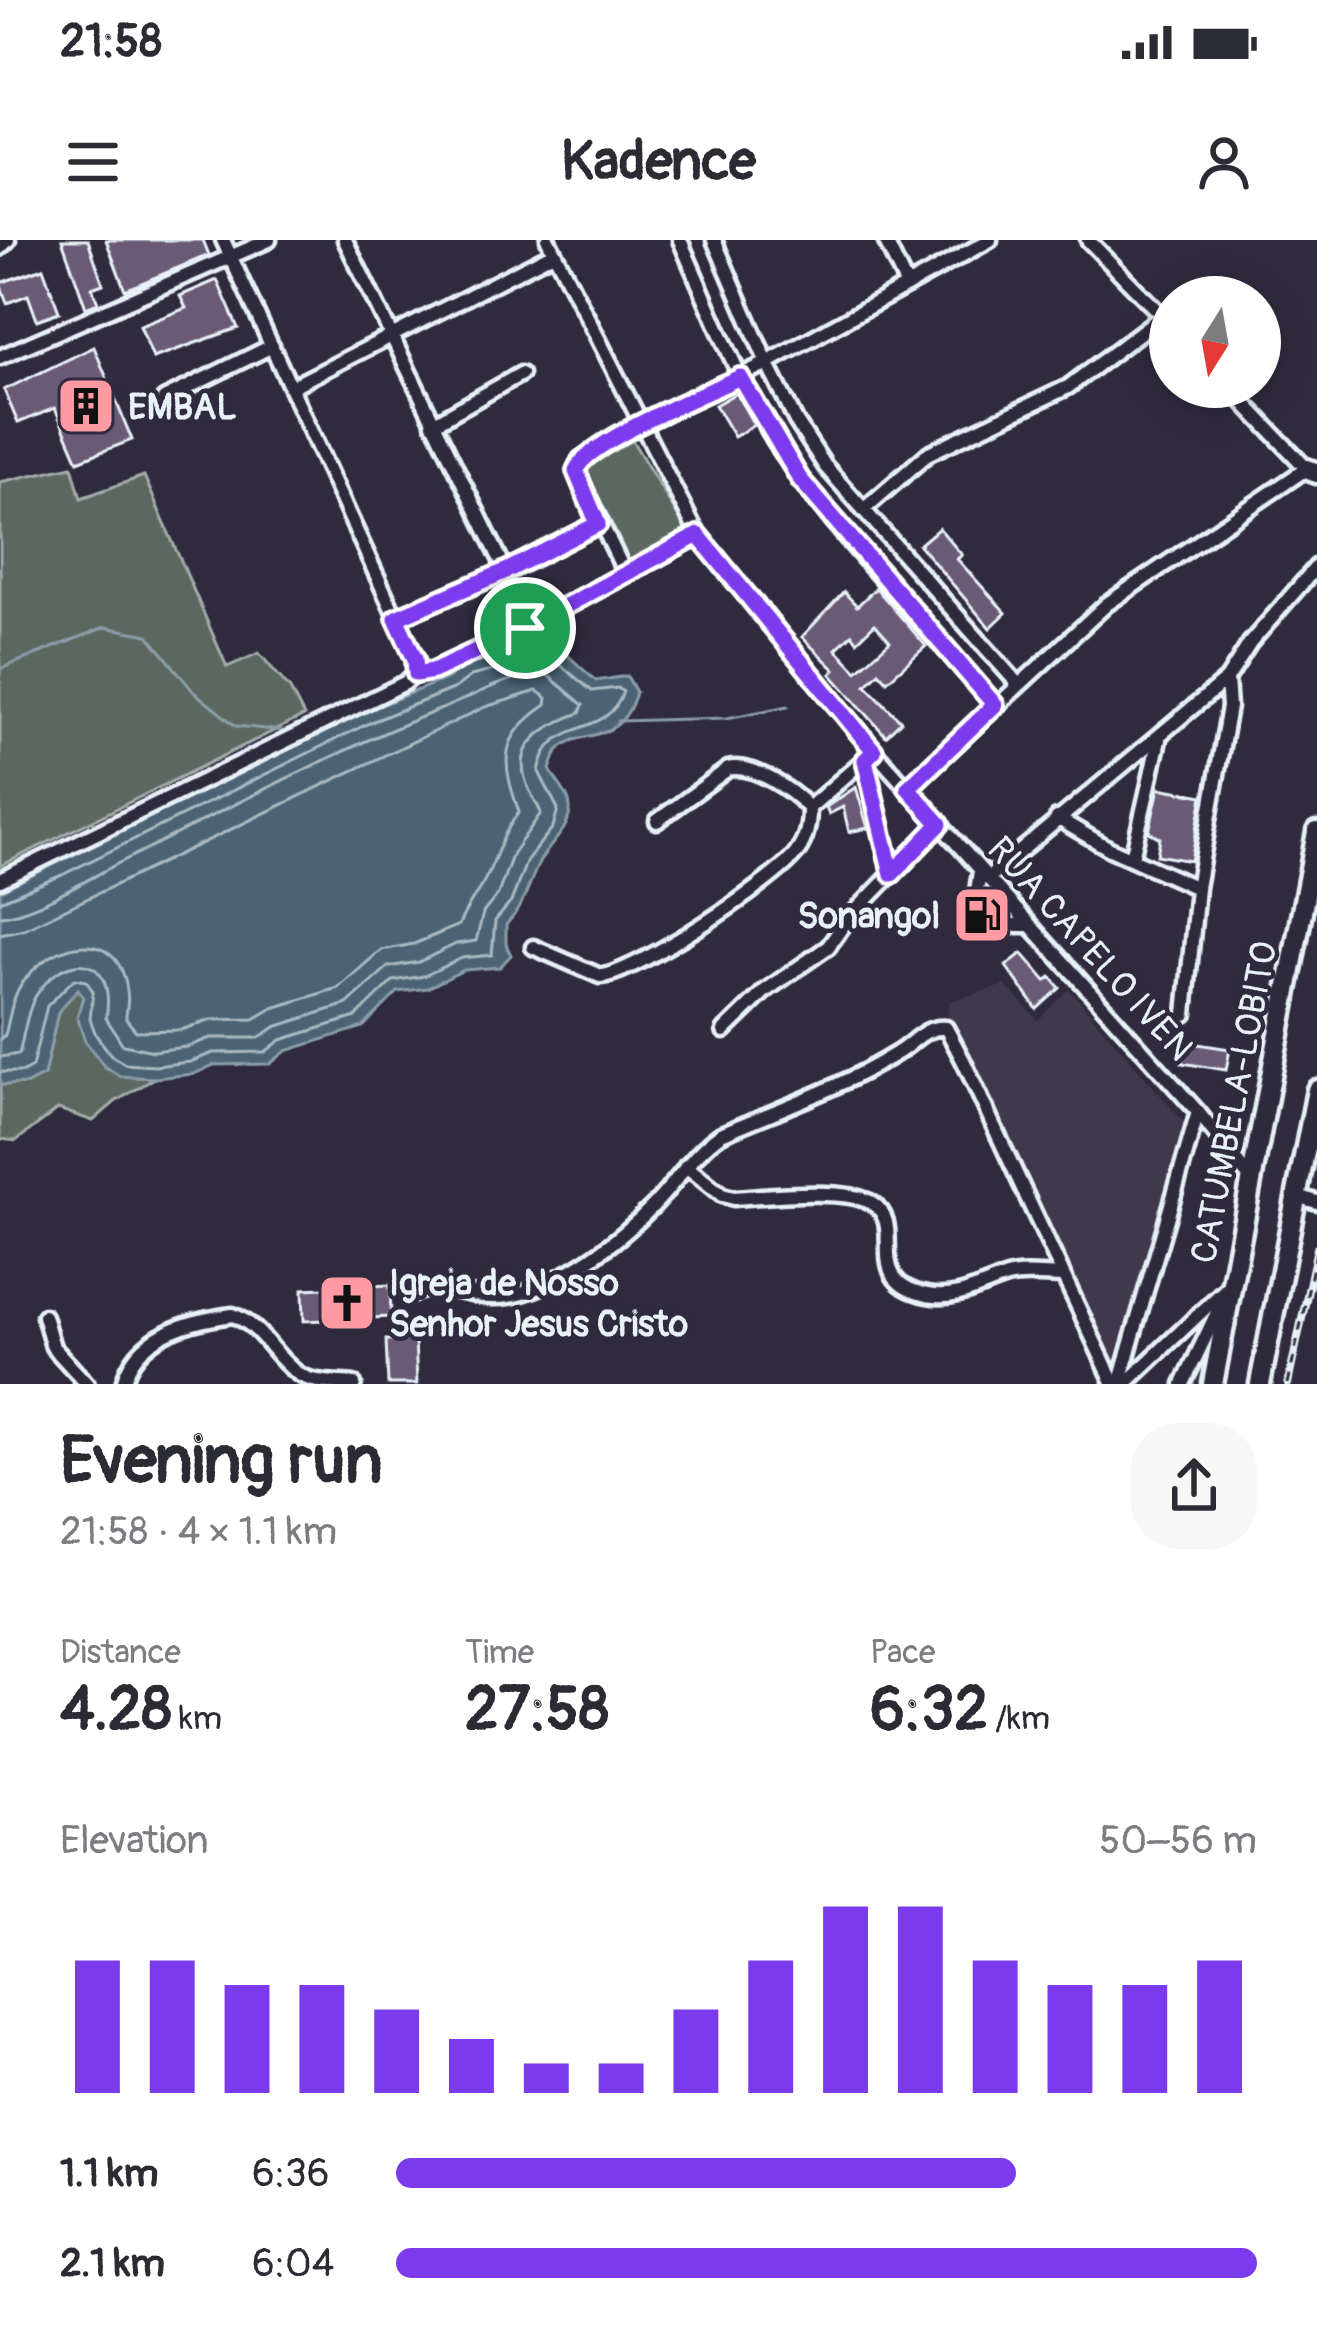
<!DOCTYPE html>
<html lang="en">
<head>
<meta charset="utf-8">
<style>
  body { margin:0; font-family:Pangolin,sans-serif; background:#f7f7f7; color:#2b2b33; height:100vh; display:flex; flex-direction:column; font-size:45px; white-space:nowrap }
  * { box-sizing:border-box; margin:0 }
  p { font-size:39px; color:#7c7c81 }
  .icon { flex:none; width:66px; height:66px; fill:none; stroke:currentColor; stroke-width:2; stroke-linecap:round; stroke-linejoin:round }
  .map { position:relative; height:1144px; overflow:hidden }
  .sheet { display:flex; flex-direction:column; background:#fff; flex:1 }
  .sheet>* { flex:none }
  .needle { width:78px; rotate:191deg }
  .controls { position:absolute; left:1149px; top:36px; display:grid; gap:24px }
  .controls a { display:grid; place-items:center; width:132px; height:132px; border-radius:50%; background:#fff; box-shadow:0 6px 30px #0003; font-size:60px }
  .pin { position:absolute; display:grid; place-items:center; width:102px; height:102px; color:#fff; margin:-51px; border:6px solid #fff; border-radius:50%; box-shadow:0 3px 12px #0007 }
  .round { display:grid; place-items:center; flex:none; width:126px; height:126px; border-radius:48px; background:#f7f7f7 }
  .overview { display:flex; align-items:center; justify-content:space-between; height:204px; padding:0 60px }
  h1 { font-size:66px; font-weight:800; line-height:90px }
  .stats { display:grid; grid-template-columns:repeat(3,1fr); gap:18px; height:204px; padding:12px 60px }
  .stats div { display:grid; align-content:center }
  .stats b { font-size:60px; font-weight:800 }
  .stats small { font-size:33px; font-weight:400 }
  .stats p { font-size:33px }
  .chart { height:336px; padding:24px 60px }
  .chart p { display:flex; justify-content:space-between }
  .chart svg { width:100%; height:216px; margin-top:12px; stroke:#7c3aed; stroke-width:6 }
  ul { padding:0 60px; list-style:none; font-size:39px }
  li { display:grid; grid-template-columns:192px 144px 1fr; align-items:center; height:90px }
  li i { height:30px; border-radius:15px; background:#7c3aed }
  .status { display:flex; justify-content:space-between; align-items:center; height:84px; padding:0 60px; background:#fff; direction:ltr }
  .status svg { height:33px; fill:currentColor }
  header { display:flex; justify-content:space-between; align-items:center; height:156px; padding:0 60px; background:#fff; font-size:54px; font-weight:800 }
  .map>svg:first-child { display:block }
  .built { fill:#41384e }
  .green { fill:#5b685e; stroke:#a2acab; stroke-width:3 }
  .water { fill:#4b6474; stroke:#8a9ca9; stroke-width:3 }
  .lines { fill:none; stroke-linecap:round; stroke-linejoin:round }
  .shore { stroke:#a9b9c3; stroke-width:3 }
  .stream { stroke:#8a9ca9; stroke-width:3 }
  .building { fill:#6b5a74; stroke:#e8f1f8; stroke-width:3; fill-rule:evenodd }
  .minor-casing { stroke:#e8f1f8; stroke-width:21 }
  .highway-casing { stroke:#e8f1f8; stroke-width:27 }
  .minor { stroke:#2f2a3d; stroke-width:12 }
  .highway { stroke:#2f2a3d; stroke-width:18 }
  .rail-casing { stroke:#e8f1f8; stroke-width:8 }
  .rail { stroke:#2f2a3d; stroke-width:3; stroke-dasharray:9; stroke-linecap:butt }
  .route-casing { stroke:#fff; stroke-width:24 }
  .route { stroke:#7c3aed; stroke-width:15 }
  .labels { text-anchor:middle; stroke-width:9; stroke-linejoin:round; paint-order:stroke }
  .poi-label { font-size:36px; font-weight:bold; fill:#e8f1f8; stroke:#2f2a3d; text-anchor:start }
  .street-label { font-size:36px; fill:#e8f1f8; stroke:#2f2a3d }
</style>
</head>
<body>
<div class="status"><b>21:58</b><svg viewBox="0 0 49 12"><path d="M0 12V9h3v3zM5 12V6h3v6zM10 12V3h3v9zM15 12V0h3v12zM26 1h20v11H26zM47 4h2v5h-2z"/></svg></div>
<header><svg class="icon" aria-label="menu" viewBox="0 0 24 24"><path d="M4 6h16M4 12h16M4 18h16"/></svg>Kadence<svg class="icon" aria-label="person" viewBox="0 0 24 24"><circle cx="12" cy="8" r="4"/><path d="M4 21q1-7 8-7t8 7"/></svg></header>
<div class="map">
<svg width="1317" height="1144" viewBox="0 0 1317 1144">
  <rect width="100%" height="100%" fill="#2f2a3d"/>
  <filter id="ink" filterUnits="userSpaceOnUse"><feTurbulence type="fractalNoise" baseFrequency=".00833" numOctaves="2"/><feDisplacementMap in="SourceGraphic" scale="24" xChannelSelector="R" yChannelSelector="G"/><feConvolveMatrix kernelMatrix="1 2 1 2 8 2 1 2 1" color-interpolation-filters="sRGB"/></filter>
  <g filter="url(#ink)">
    <!-- built -->
    <path class="built" d="M 1005,745 L 1038,780 L 1069,749 L 1201,902 L 1120,1144 L 946,788 L 950,761 Z"/>
    <!-- green -->
    <path class="green" d="M 632,200 L 688,293 L 627,326 L 583,230 Z
      M 72,226 L 81,258 L 144,236 L 227,427 L 259,413 L 290,449 L 304,476 L 0,626 L 0,242 Z
      M 78,748 L 83,757 C 71,797 94,810 120,836 L 155,838 L 115,862 L 93,881 L 58,869 L 16,901 L 0,899 L 0,845 L 27,844 L 44,835 L 58,772 Z"/>
    <!-- water -->
    <path class="water" d="M 529,406 L 564,412 L 596,441 L 627,436 L 636,452 C 620,510 578,486 558,511 C 554,516 553,523 550,529 C 556,543 572,556 570,571 C 567,595 546,605 537,627 C 527,649 523,667 506,685 L 506,704 L 511,715 L 500,727 L 464,730 L 427,748 L 398,752 L 363,787 L 286,811 L 270,824 L 214,825 L 194,834 L 155,838 L 120,836 L 104,826 L 85,801 L 77,777 L 83,757 L 78,749 L 58,772 L 44,835 L 27,844 L 0,845 L 0,651 L 364,472 L 450,437 L 466,424 Z"/>
    <g class="lines">
      <!-- shore -->
      <path class="shore" d="M 0,661 L 62,635 L 369,483 L 455,448 L 471,436 L 543,418 L 558,423 L 592,451 L 618,448 L 623,452 C 606,502 548,474 539,532 L 558,569 L 553,587 L 527,620 L 511,662 L 495,681 L 492,715 L 462,718 L 424,736 L 393,741 L 356,777 L 281,800 L 265,812 L 213,813 L 190,822 L 155,826 L 125,824 L 112,816 L 96,795 L 90,779 L 93,751 L 86,741 L 74,739 L 47,766 L 32,827 L 23,832 L 0,832
        M 0,676 C 33,674 86,640 117,624 C 223,571 328,514 439,470 C 472,457 504,437 541,433 L 550,437 L 583,465 L 580,473 C 552,483 514,500 525,538 C 528,551 537,562 541,573 L 513,613 L 498,654 L 483,673 L 476,701 L 456,704 L 419,722 L 388,727 L 347,764 L 275,787 L 259,798 L 211,798 L 186,807 L 154,811 L 123,805 L 106,778 C 117,715 66,707 35,757 C 26,773 24,796 19,814 L 0,817
        M 0,694 L 24,689 L 485,467 L 537,451 L 547,458 L 546,465 C 497,498 502,523 519,572 C 501,594 497,619 483,643 C 474,658 465,669 459,685 L 414,704 L 381,710 L 338,748 L 273,768 L 254,779 L 210,780 L 181,790 L 136,791 L 126,779 C 126,771 129,761 127,751 C 119,681 45,702 18,750 C 11,763 9,781 5,795 L 0,799"/>
      <!-- stream -->
      <path class="stream" d="M 0,429 L 105,387 L 148,395 L 193,451 L 236,486 L 292,492
        M 618,481 L 727,478 L 788,466"/>
    </g>
    <!-- building -->
    <path class="building" d="M 62,0 L 88,0 L 103,44 L 92,48 L 98,63 L 86,68 Z
      M 106,0 L 203,0 L 209,15 L 125,50 Z
      M 43,28 L 59,72 L 37,80 L 28,55 L 7,63 L 0,43 Z
      M 217,40 L 238,88 L 153,118 L 140,86 L 186,68 L 180,56 Z
      M 94,107 L 132,200 L 78,221 L 55,168 L 18,183 L 4,150 Z
      M 736,153 L 754,185 L 734,197 L 715,165 Z
      M 939,288 L 962,315 L 957,319 L 1006,373 L 990,388 L 919,305 Z
      M 876,348 L 926,406 L 887,441 L 879,432 L 866,445 L 901,481 L 886,496 L 831,434 L 835,430 L 802,397 L 844,352 L 857,366 ZM 875,384 L 890,401 L 857,431 L 836,409 L 852,394 L 857,401 Z
      M 856,547 L 868,588 L 849,592 L 843,567 L 829,574 L 826,567 Z
      M 1159,548 L 1203,556 L 1191,621 L 1157,615 L 1160,598 L 1149,592 Z
      M 1022,713 L 1046,741 L 1051,737 L 1060,748 L 1037,769 L 1006,726 Z
      M 1185,802 L 1230,809 L 1226,830 L 1182,823 Z
      M 390,1045 L 391,1077 L 304,1081 L 303,1049 Z
      M 415,1099 L 417,1144 L 388,1144 L 386,1100 Z"/>
    <g class="lines">
      <defs>
        <path id="minor" d="M 223,0 L 415,419 L 415,434
          M 345,0 L 506,331
          M 548,0 L 698,295 L 874,511 L 1198,872 L 1252,941
          M 680,0 C 716,82 748,168 801,240 C 859,320 931,390 995,465
          M 714,0 L 767,123 L 796,181 L 825,226 L 1017,443
          M 885,0 L 907,46
          M 1088,0 L 1170,84
          M 0,8 L 8,0
          M 0,117 L 269,0
          M 291,147 L 554,13
          M 1229,147 L 1309,231
          M 164,159 L 272,106
          M 433,184 L 521,134
          M 863,270 L 929,213 L 1068,147 L 1162,76
          M 625,333 L 576,231 L 580,219 L 639,185 L 767,123 L 990,0
          M 396,378 L 506,331 L 598,284
          M 865,520 L 891,634
          M 908,548 L 1107,364 L 1306,229
          M 1057,578 L 1110,609 L 1197,648 L 1229,467 L 1227,439
          M 657,581 L 728,529 C 753,523 792,550 809,568
          M 1132,618 L 1159,500
          M 980,631 L 975,665 L 995,685 L 1027,685
          M 987,639 L 1227,439 L 1250,403 L 1317,326
          M 0,640 L 405,443 L 415,434 L 433,431 L 525,388 L 698,295
          M 533,707 L 600,736 C 632,736 777,640 797,612 C 807,598 809,584 809,568 L 874,511
          M 1185,774 L 1197,648
          M 724,791 L 765,751 L 828,707 L 847,680 L 940,584
          M 686,926 L 722,955 L 734,958 C 766,956 845,947 872,963 C 909,986 859,1041 927,1055 C 958,1061 980,1045 1007,1037 C 1024,1032 1046,1036 1063,1036
          M 1296,956 L 1317,962
          M 411,1055 C 440,1039 462,1056 492,1057 C 514,1058 535,1050 554,1040 C 589,1023 623,996 651,968 C 676,943 692,914 721,894 C 779,869 843,847 897,813 C 914,803 924,786 946,788 L 963,820 L 1114,1144
          M 44,1076 L 53,1107 L 87,1144
          M 123,1144 C 135,1095 188,1081 233,1075 C 263,1087 272,1115 297,1133 C 312,1144 335,1142 354,1144
          M 1119,1144 L 1198,872
          M 1125,1144 L 1231,1044
          M 1183,1144 L 1223,1060"/>
        <path id="highway" d="M 1306,229 L 1317,233
          M 1213,1144 L 1317,592
          M 1260,1144 L 1317,850"/>
      </defs>
      <!-- minor casing -->
      <use href="#minor" class="minor-casing"/>
      <!-- highway casing -->
      <use href="#highway" class="highway-casing"/>
      <!-- minor -->
      <use href="#minor" class="minor"/>
      <!-- highway -->
      <use href="#highway" class="highway"/>
      <defs>
        <path id="rail" d="M 1288,1144 L 1317,1008"/>
      </defs>
      <!-- rail casing -->
      <use href="#rail" class="rail-casing"/>
      <!-- rail -->
      <use href="#rail" class="rail"/>
    </g>
  </g>
  <g class="lines" filter="url(#ink)">
    <defs>
      <path id="route" d="M 740,137 L 800,239 L 995,465 L 908,548 L 940,584 L 892,634 L 865,520 L 874,511 L 698,295 L 525,388 L 433,431 L 416,434 L 415,419 L 396,378 L 506,331 L 598,284 L 576,231 C 583,203 709,152 740,137 Z"/>
    </defs>
    <!-- route casing -->
    <use href="#route" class="route-casing"/>
    <!-- route -->
    <use href="#route" class="route"/>
  </g>
  <!-- icons -->
  <defs>
    <symbol id="building-square" viewBox="-11 -11 22 22"><rect x="-9" y="-9" width="18" height="18" rx="4" fill="#ff9aa2" stroke="#2f2a3d"/><path d="M-4-6H4V6H1V3H-1V6H-4ZM-2.5-4.3h1.7v1.8h-1.7ZM.8-4.3h1.7v1.8H.8ZM-2.5-1h1.7V.8h-1.7ZM.8-1h1.7V.8H.8Z" fill="#111"/></symbol>
    <symbol id="fuel-square" viewBox="-11 -11 22 22"><rect x="-9" y="-9" width="18" height="18" rx="4" fill="#ff9aa2" stroke="#2f2a3d"/><path d="M-5.5-6h7V0h2V4h1.3V-2.5L3-4.5l.8-.8L6-3V5H2.5V1h-1V6h-7ZM-4.2-4.7v3.2H.2V-4.7Z" fill="#111"/></symbol>
    <symbol id="church-square" viewBox="-11 -11 22 22"><rect x="-9" y="-9" width="18" height="18" rx="4" fill="#ff9aa2" stroke="#2f2a3d"/><path d="M-1.2-6h2.4v3.5h3.3v2.4h-3.3V6h-2.4V-.1h-3.3v-2.4h3.3Z" fill="#111"/></symbol>
  </defs>
  <g fill-rule="evenodd">
    <use href="#building-square" x="53" y="133" width="66" height="66"/>
    <use href="#fuel-square" x="949" y="642" width="66" height="66"/>
    <use href="#church-square" x="314" y="1030" width="66" height="66"/>
  </g>
  <g class="labels">
    <!-- poi labels -->
    <g class="poi-label">
      <text x="128" y="179">EMBAL</text>
      <text x="940" y="688" text-anchor="end">Sonangol</text>
      <text x="389" y="1055">Igreja de Nosso<tspan x="389" dy="41">Senhor Jesus Cristo</tspan></text>
    </g>
    <!-- street labels -->
    <g class="street-label">
      <text transform="translate(1091 708) rotate(48)" y="13">RUA CAPELO IVEN</text>
      <text transform="translate(1233 862) rotate(-79)" y="13">CATUMBELA-LOBITO</text>
    </g>
  </g>
</svg>
<div class="controls">
<a><svg class="needle" viewBox="-14 -14 28 28"><path d="M0-13l5 13h-10z" fill="#e53935"/><path d="M0 13l5-13h-10z" fill="#7c7c81"/></svg></a>
</div>
<div class="pin" style="left:525px;top:388px;background:#1e9e55"><svg class="icon" aria-label="arrive" viewBox="0 0 24 24"><path d="M6 21V4h12l-3 4 3 4H6"/></svg></div>
</div>
<section class="sheet">
<div class="overview"><div><h1>Evening run</h1><p>21:58 · 4 × 1.1 km</p></div><a class="round"><svg class="icon" aria-label="share" viewBox="0 0 24 24"><path d="M12 15V3M7 8l5-5 5 5M5 13v7h14v-7"/></svg></a></div>
<div class="stats">
<div><p>Distance</p><b>4.28<small> km</small></b></div>
<div><p>Time</p><b>27:58</b></div>
<div><p>Pace</p><b>6:32<small> /km</small></b></div>
</div>
<div class="chart"><p><span>Elevation</span>50–56 m</p>
<svg viewBox="0 0 160 44" preserveAspectRatio="none"><path d="M5 44V17M15 44V17M25 44V22M35 44V22M45 44V27M55 44V33M65 44V38M75 44V38M85 44V27M95 44V17M105 44V6M115 44V6M125 44V17M135 44V22M145 44V22M155 44V17"/></svg>
</div>
<ul>
<li><b>1.1 km</b>6:36<i style="width:72%"></i></li>
<li><b>2.1 km</b>6:04<i style="width:100%"></i></li>
</ul>
</section>
</body>
</html>
